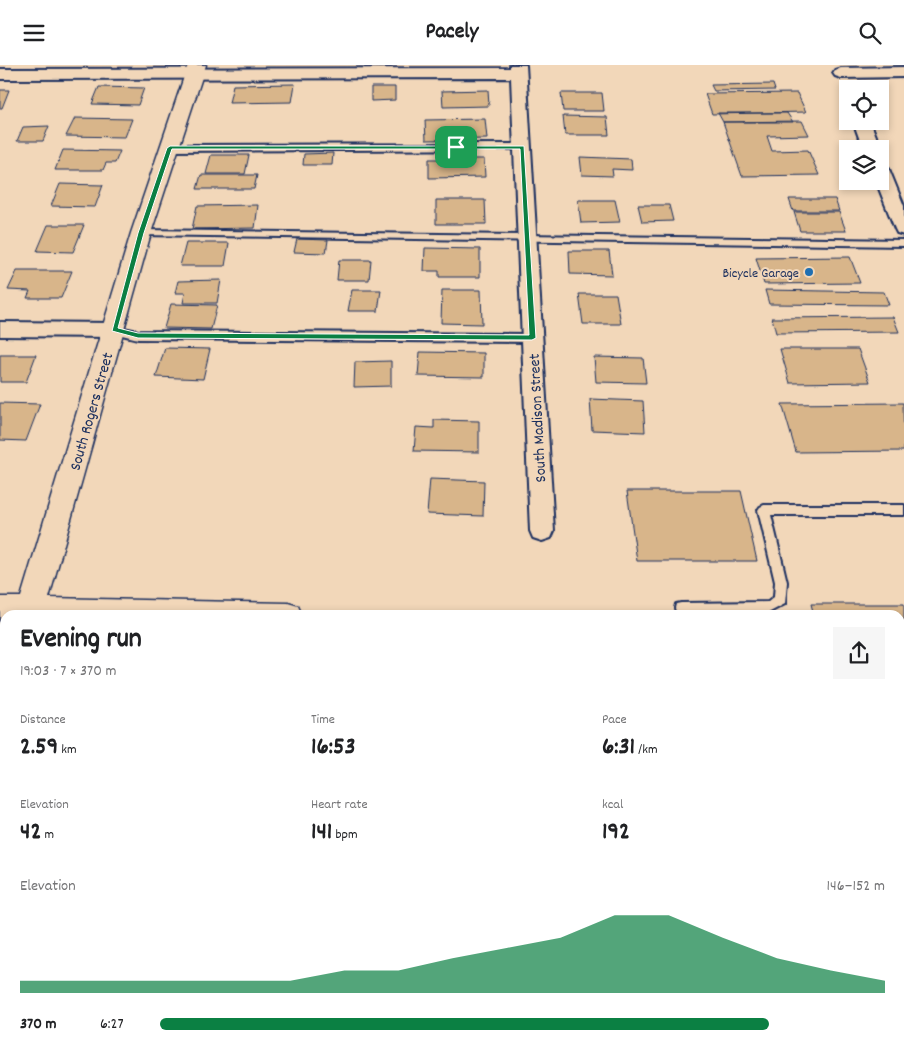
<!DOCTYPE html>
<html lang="en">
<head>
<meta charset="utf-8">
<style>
  body { margin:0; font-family:Dekko,sans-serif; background:#f6f6f6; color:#202124; height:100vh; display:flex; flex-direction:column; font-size:19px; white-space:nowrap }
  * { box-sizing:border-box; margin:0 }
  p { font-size:16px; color:#757577 }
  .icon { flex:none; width:28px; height:28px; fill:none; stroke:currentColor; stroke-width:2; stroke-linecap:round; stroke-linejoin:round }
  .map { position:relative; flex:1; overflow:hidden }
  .side { position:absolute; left:0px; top:545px; width:905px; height:444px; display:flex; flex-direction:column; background:#fff; border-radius:15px 15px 0 0; box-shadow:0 2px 8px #0003 }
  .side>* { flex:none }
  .tools { position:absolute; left:839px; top:15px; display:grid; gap:10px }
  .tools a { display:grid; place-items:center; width:50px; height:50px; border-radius:0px; background:#fff; box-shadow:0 2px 8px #0003; font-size:25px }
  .pin { position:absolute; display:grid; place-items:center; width:42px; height:42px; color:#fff; margin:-21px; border-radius:10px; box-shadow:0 2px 8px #0006 }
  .round { display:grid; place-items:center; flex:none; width:52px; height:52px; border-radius:0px; background:#f6f6f6 }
  .head { display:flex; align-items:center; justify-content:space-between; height:85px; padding:0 20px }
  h1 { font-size:28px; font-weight:700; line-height:38px }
  .metrics { display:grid; grid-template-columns:repeat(3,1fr); gap:8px; height:85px; padding:5px 20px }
  .metrics div { display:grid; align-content:center }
  .metrics b { font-size:25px; font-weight:700 }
  .metrics small { font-size:14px; font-weight:400 }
  .metrics p { font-size:14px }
  .chart { height:140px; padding:10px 20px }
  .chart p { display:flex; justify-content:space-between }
  .chart svg { width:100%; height:90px; margin-top:5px; fill:#0b8043; opacity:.7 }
  ul { padding:0 20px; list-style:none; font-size:16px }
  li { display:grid; grid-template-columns:80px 60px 1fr; align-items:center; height:38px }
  li i { height:12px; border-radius:6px; background:#0b8043 }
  header { display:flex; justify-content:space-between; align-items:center; height:65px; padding:0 20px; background:#fff; font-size:22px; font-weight:700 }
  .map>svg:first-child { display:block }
  .building { fill:#d8b58a; stroke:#1b2f5e }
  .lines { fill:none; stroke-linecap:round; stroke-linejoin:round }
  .lane-casing { stroke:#1b2f5e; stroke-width:4 }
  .street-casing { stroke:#1b2f5e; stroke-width:4 }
  .secondary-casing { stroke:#1b2f5e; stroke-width:3 }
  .lane { fill:#f2d7b9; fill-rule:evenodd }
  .street { fill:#f2d7b9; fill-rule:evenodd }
  .secondary { fill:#f2d7b9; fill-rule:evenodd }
  .route { fill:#0b8043; stroke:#fff; fill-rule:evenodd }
  .poi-dot { fill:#1f6fb2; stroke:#f2d7b9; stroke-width:2 }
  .labels { text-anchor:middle; stroke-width:4; stroke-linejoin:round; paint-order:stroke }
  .far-poi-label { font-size:14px; fill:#1b2f5e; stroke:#f2d7b9; text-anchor:end }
  .street-label { font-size:16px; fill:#1b2f5e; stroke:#f2d7b9 }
</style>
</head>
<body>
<header><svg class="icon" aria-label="menu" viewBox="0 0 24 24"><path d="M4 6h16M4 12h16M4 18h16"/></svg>Pacely<svg class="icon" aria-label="search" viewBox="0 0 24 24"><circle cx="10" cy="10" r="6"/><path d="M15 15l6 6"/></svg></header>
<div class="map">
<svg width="904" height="988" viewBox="0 0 904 988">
  <rect width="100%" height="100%" fill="#f2d7b9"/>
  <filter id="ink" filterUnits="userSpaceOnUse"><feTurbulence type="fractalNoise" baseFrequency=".02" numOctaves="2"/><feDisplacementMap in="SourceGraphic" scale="10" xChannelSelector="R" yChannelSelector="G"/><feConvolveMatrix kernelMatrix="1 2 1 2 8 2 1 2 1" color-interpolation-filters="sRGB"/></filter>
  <g filter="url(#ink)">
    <!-- building -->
    <path class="building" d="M 295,19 L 292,37 L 229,38 L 233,20 Z
      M 773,19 L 775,25 L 714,26 L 711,20 Z
      M 99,22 L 144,23 L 138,40 L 92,39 Z
      M 371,22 L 395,22 L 395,35 L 371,36 Z
      M 0,25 L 9,25 L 2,43 L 0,43 Z
      M 488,25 L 489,41 L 443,42 L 442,26 Z
      M 561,28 L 602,28 L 604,46 L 563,46 Z
      M 797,28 L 806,47 L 712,49 L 705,29 Z
      M 718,48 L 787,48 L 793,57 L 723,57 Z
      M 563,51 L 607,52 L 609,70 L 565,70 Z
      M 75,53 L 132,54 L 125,72 L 66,71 Z
      M 485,54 L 487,74 L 426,75 L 425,55 Z
      M 802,56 L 809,70 L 767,71 L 772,86 L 808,85 L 819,110 L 742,111 L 723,57 Z
      M 49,61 L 43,76 L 17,76 L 23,62 Z
      M 63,85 L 120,86 L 115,98 L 106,98 L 103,105 L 55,105 Z
      M 333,88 L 332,100 L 303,100 L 304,89 Z
      M 211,90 L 249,90 L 245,109 L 206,109 Z
      M 580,92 L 631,94 L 632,105 L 612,104 L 613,111 L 582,110 Z
      M 429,94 L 484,94 L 485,112 L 429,113 Z
      M 201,110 L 257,110 L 254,124 L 197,124 Z
      M 60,119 L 103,120 L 95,142 L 51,141 Z
      M 789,134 L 835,134 L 839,146 L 793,146 Z
      M 436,135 L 485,135 L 486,159 L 436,159 Z
      M 578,135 L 615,135 L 620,157 L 581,158 Z
      M 258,140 L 255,163 L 192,164 L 197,141 Z
      M 638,140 L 669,140 L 673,156 L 642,157 Z
      M 794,147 L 839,147 L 846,166 L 800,166 Z
      M 48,160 L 84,160 L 73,187 L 37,186 Z
      M 297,174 L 328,175 L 326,188 L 294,187 Z
      M 186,178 L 229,178 L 225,201 L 180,201 Z
      M 425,183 L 480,184 L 480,212 L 439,212 L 439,206 L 424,206 Z
      M 569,186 L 609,186 L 612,210 L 570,209 Z
      M 850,192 L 860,218 L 764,219 L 756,193 Z
      M 339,195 L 371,195 L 369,215 L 337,215 Z
      M 17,206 L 72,206 L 61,233 L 27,233 L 30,226 L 8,225 Z
      M 221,215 L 217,238 L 183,238 L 185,228 L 175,228 L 178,216 Z
      M 352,225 L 381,225 L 378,246 L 348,246 Z
      M 442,225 L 481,225 L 482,259 L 441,258 Z
      M 765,225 L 884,227 L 889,240 L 769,239 Z
      M 579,229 L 616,229 L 621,259 L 583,259 Z
      M 171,239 L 217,240 L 211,264 L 164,263 Z
      M 893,252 L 899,267 L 776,268 L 772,253 Z
      M 165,283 L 210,284 L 203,314 L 156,312 Z
      M 780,284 L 858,284 L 870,317 L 790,318 Z
      M 420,287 L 484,288 L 484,312 L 418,311 Z
      M 0,290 L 36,290 L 26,317 L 0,317 Z
      M 594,292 L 643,293 L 646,318 L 596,317 Z
      M 391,296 L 391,321 L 354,322 L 355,297 Z
      M 590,334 L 643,336 L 645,367 L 592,365 Z
      M 0,338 L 40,339 L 26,376 L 0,375 Z
      M 903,338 L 904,386 L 796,387 L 782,339 Z
      M 434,355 L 479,356 L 479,387 L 414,386 L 416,362 L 434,363 Z
      M 430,414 L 484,416 L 483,451 L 427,449 Z
      M 627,426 L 741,426 L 757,496 L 637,496 Z
      M 811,539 L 904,539 L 904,650 L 900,650 L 900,550 L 814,550 Z
      M 0,939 L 5,939 L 5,984 L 160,984 L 159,988 L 0,988 Z
      M 266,984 L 345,984 L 345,988 L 266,988 Z"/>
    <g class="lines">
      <defs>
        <path id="lane" d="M 522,79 L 525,80 L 525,84 L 169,86 L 165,83 L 169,80 Z
          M 141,165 L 904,175 L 904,181 L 138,170 L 136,168 Z
          M 114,261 L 138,266 L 532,269 L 537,273 L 532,277 L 138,274 L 110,267 L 109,265 L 110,263 Z
          M 764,440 L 904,440 L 904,450 L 771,450 L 787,517 L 785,539 L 770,547 L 681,548 L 676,547 L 675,543 L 676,539 L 681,538 L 768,537 L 774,532 L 775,517 L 758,445 L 760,442 Z
          M 0,879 L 5,879 L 5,895 L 0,895 Z
          M 900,950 L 904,950 L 904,966 L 900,966 Z
          M 199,984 L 215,984 L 216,988 L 198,988 Z"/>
        <path id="street" d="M 510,0 L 526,0 L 554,466 L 551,473 L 542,476 L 533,473 L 530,466 L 511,13 L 0,14 L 0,4 L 510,3 Z
          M 904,2 L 904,12 L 841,13 L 835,11 L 833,8 L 835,5 L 841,3 Z
          M 853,56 L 870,56 L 881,84 L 880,85 L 863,84 Z
          M 880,99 L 886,100 L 889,104 L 904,141 L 904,170 L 897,168 L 895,164 L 876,116 L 880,116 Z
          M 0,257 L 114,258 L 121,260 L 124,265 L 121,270 L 114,272 L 0,271 Z
          M 515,984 L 549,984 L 550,988 L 516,988 Z"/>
        <path id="secondary" d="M 188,0 L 206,0 L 151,168 L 49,533 L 288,538 L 298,541 L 302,550 L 5,550 L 5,556 L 0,556 L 0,532 L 21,532 L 131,168 Z
          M 5,610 L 5,650 L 0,652 L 0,612 Z
          M 900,760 L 904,761 L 904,793 L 900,792 Z"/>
      </defs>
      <!-- lane casing -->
      <use href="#lane" class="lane-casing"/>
      <!-- street casing -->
      <use href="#street" class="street-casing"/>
      <!-- secondary casing -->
      <use href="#secondary" class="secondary-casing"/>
      <!-- lane -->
      <use href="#lane" class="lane"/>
      <!-- street -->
      <use href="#street" class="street"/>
      <!-- secondary -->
      <use href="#secondary" class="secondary"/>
    </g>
  </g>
  <!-- route -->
  <path class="route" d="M 170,81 L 524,81 L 536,273 L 532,275 L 138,273 L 112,266 L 138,168 L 167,83 ZM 172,84 L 520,84 L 529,270 L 138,268 L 118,263 L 144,168 Z"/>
  <!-- markers -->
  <circle class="poi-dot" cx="809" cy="207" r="5"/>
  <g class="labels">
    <!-- far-poi labels -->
    <g class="far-poi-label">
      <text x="799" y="212">Bicycle Garage</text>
    </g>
    <!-- street labels -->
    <g class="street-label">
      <text transform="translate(90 346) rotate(-74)" y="6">South Rogers Street</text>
      <text transform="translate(536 353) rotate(-93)" y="6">South Madison Street</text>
    </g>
  </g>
</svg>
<div class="tools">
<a><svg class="icon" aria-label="locate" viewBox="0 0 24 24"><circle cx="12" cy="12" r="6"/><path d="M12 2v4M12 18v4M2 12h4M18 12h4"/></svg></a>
<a><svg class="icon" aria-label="layers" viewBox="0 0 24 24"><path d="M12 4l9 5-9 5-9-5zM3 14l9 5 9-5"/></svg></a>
</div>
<div class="pin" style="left:456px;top:82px;background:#1e9e55"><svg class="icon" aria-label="arrive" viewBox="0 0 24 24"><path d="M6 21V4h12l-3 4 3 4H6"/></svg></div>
<section class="side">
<div class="head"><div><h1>Evening run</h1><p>19:03 · 7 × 370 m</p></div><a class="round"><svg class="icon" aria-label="share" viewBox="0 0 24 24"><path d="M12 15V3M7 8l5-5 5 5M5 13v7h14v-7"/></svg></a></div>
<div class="metrics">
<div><p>Distance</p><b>2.59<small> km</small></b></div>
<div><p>Time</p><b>16:53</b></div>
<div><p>Pace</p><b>6:31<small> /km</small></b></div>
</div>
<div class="metrics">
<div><p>Elevation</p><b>42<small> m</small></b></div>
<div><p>Heart rate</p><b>141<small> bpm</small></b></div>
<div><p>kcal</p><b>192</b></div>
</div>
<div class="chart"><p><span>Elevation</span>146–152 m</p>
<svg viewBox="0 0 160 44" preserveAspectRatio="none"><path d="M0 44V38L10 38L20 38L30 38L40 38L50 38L60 33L70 33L80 27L90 22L100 17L110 6L120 6L130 17L140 27L150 33L160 38V44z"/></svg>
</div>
<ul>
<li><b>370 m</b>6:27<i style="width:84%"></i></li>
</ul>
</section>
</div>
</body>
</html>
